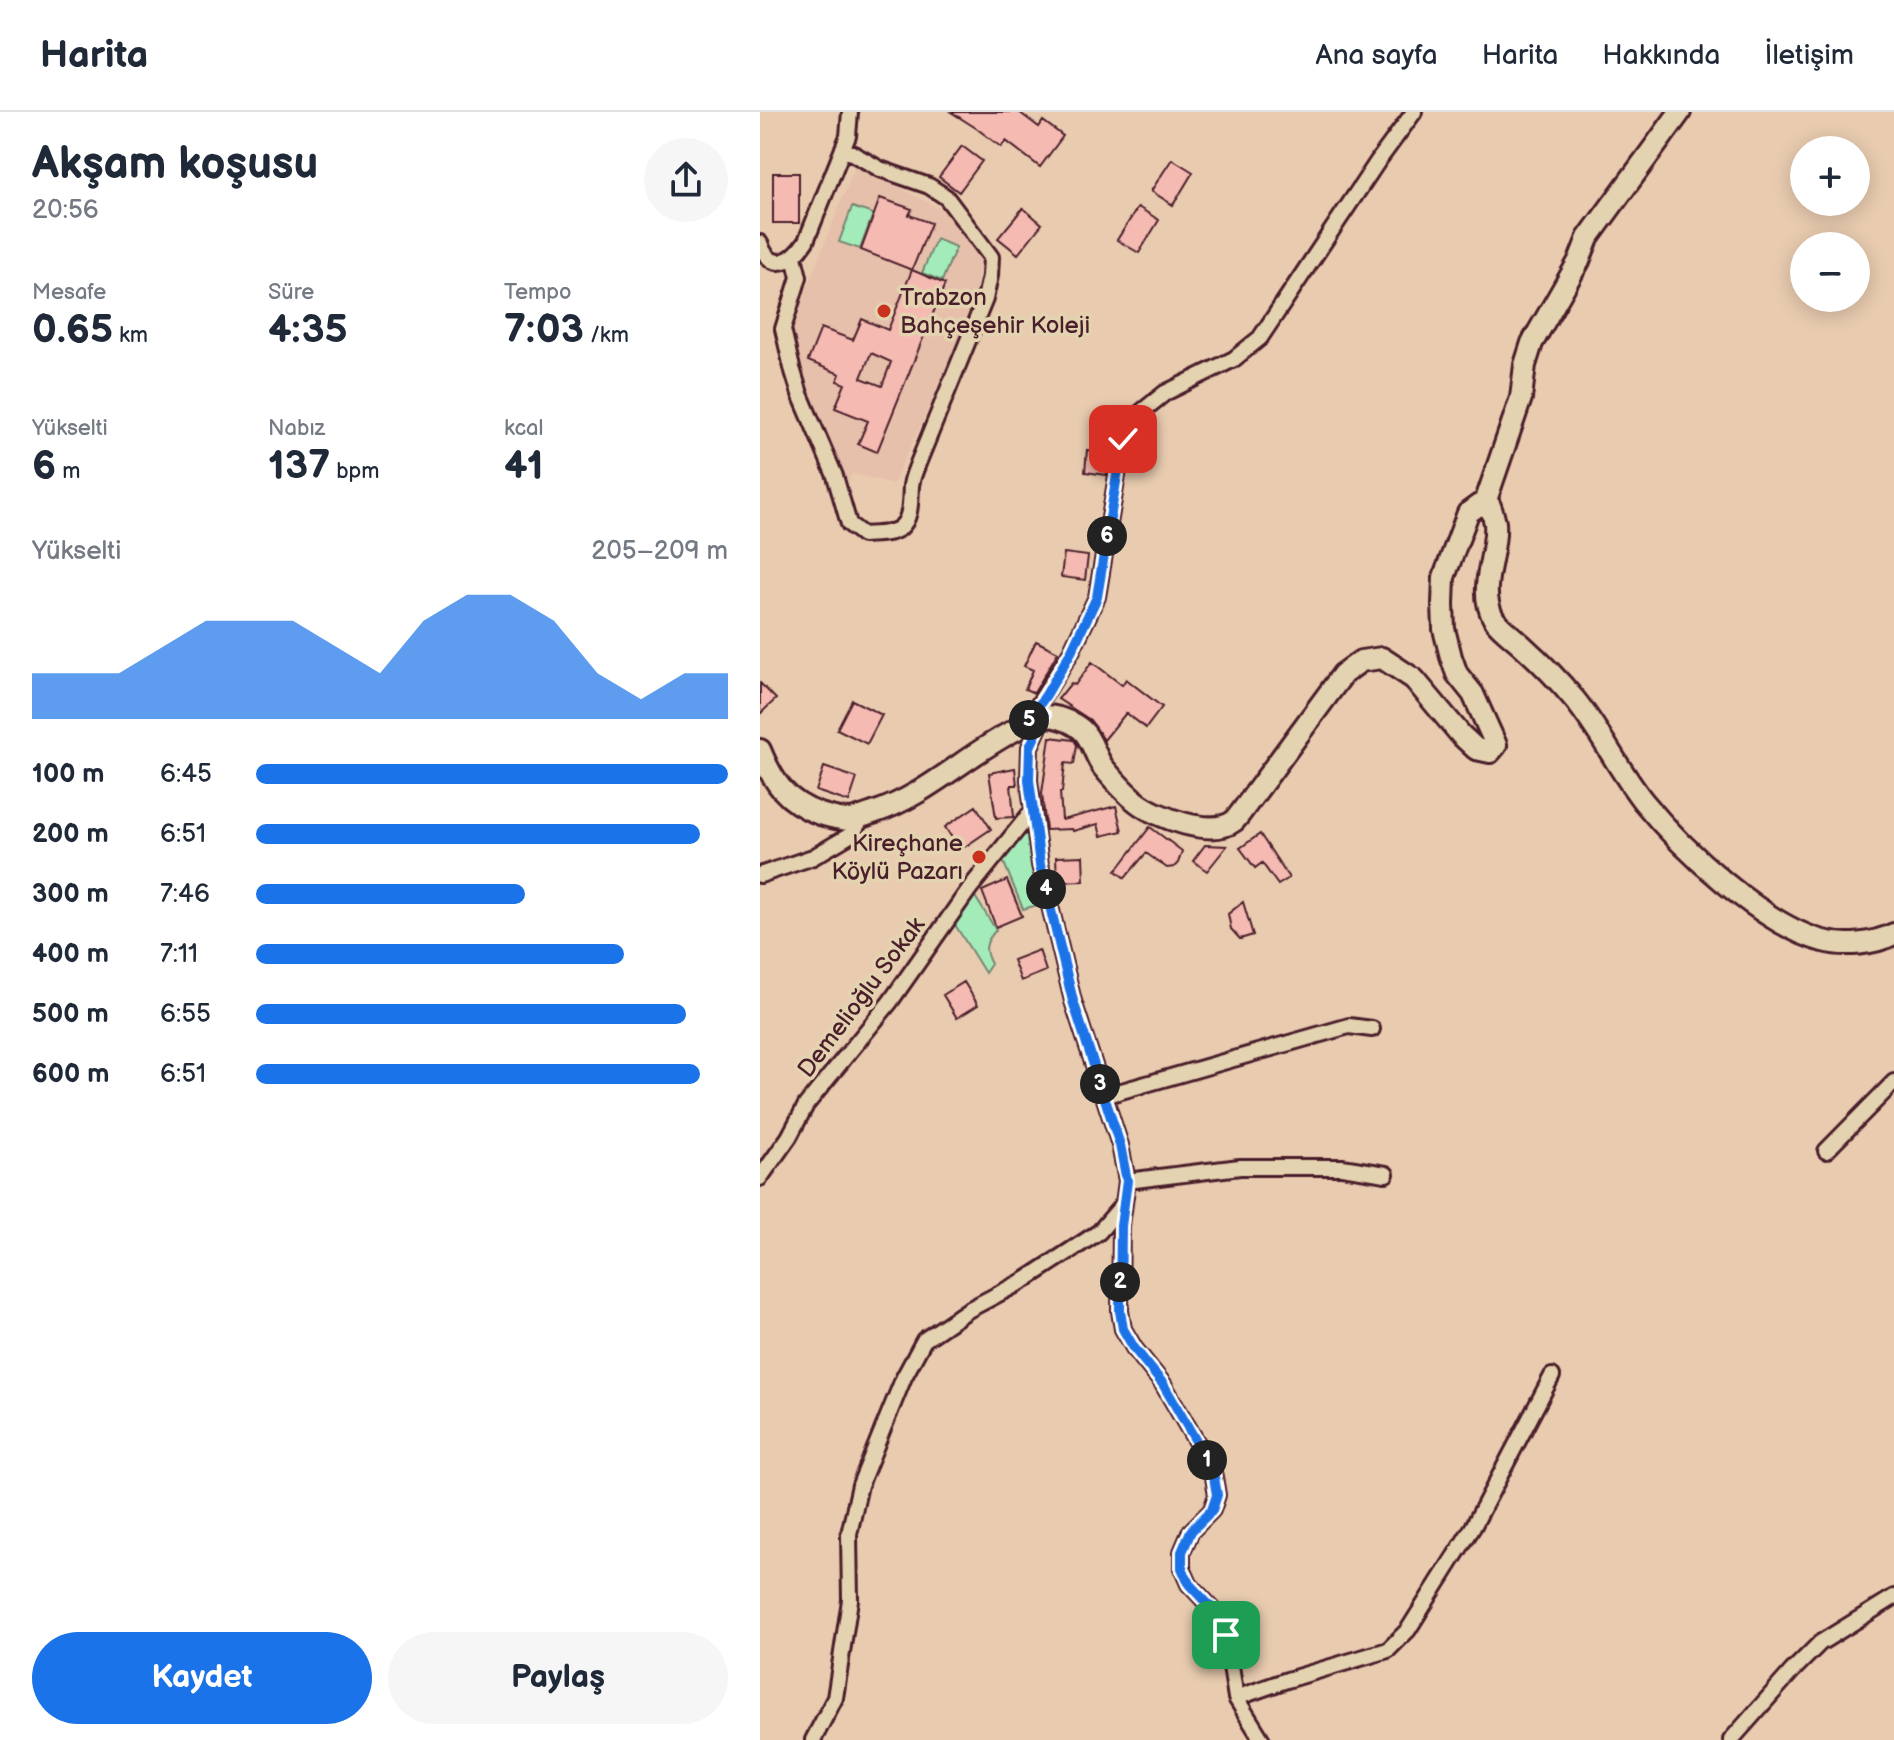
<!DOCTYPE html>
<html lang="tr">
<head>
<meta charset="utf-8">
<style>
  body { margin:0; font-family:"Balsamiq Sans",sans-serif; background:#f6f6f7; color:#1f2937; height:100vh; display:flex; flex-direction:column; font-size:30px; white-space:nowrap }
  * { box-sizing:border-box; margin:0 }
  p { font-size:26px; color:#747a83 }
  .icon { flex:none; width:44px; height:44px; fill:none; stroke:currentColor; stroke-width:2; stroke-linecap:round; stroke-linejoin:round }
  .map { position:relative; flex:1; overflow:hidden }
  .side { display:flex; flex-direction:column; background:#fff; width:760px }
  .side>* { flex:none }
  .fabs { position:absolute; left:1030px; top:24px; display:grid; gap:16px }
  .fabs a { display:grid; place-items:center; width:80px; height:80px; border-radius:50%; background:#fff; box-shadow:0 4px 20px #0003; font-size:40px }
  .pin { position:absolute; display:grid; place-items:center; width:68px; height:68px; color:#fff; margin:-34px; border-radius:16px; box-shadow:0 4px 12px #0006 }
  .km { position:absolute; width:40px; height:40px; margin:-20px; border-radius:50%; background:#222; color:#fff; font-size:22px; line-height:40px; text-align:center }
  .round { display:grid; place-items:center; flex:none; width:84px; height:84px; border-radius:42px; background:#f6f6f7 }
  .overview { display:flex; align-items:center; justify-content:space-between; height:136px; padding:0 32px }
  h1 { font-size:44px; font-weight:700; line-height:60px }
  .stats { display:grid; grid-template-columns:repeat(3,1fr); gap:12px; height:136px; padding:8px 32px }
  .stats div { display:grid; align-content:center }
  .stats b { font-size:40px; font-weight:700 }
  .stats small { font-size:22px; font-weight:400 }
  .stats p { font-size:22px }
  .chart { height:224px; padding:16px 32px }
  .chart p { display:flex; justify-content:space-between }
  .chart svg { width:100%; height:144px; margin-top:8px; fill:#1a73e8; opacity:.7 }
  .primary-button { display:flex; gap:16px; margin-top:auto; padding:16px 32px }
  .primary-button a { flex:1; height:92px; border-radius:48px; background:#1a73e8; color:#fff; font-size:32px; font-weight:700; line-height:92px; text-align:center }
  .primary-button a+a { background:#f6f6f7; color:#1f2937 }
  ul { padding:0 32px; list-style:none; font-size:26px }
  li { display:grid; grid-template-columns:128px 96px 1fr; align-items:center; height:60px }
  li i { height:20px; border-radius:10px; background:#1a73e8 }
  header { display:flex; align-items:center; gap:48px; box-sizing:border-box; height:112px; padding:0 40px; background:#fff; border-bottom:2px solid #e0e1e3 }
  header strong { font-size:38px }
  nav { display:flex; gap:44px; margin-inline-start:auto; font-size:28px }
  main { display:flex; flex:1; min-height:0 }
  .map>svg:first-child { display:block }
  .built { fill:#e6c0ab }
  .green { fill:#a3ecba; stroke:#768672; stroke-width:2 }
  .building { fill:#f5bab1; stroke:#4a1f2b; stroke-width:2; fill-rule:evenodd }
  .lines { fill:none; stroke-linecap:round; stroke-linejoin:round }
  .street-casing { stroke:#4a1f2b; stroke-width:20 }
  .secondary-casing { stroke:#4a1f2b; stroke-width:26 }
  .street { stroke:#e4d3b0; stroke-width:14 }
  .secondary { stroke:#e4d3b0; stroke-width:20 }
  .route-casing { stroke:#fff; stroke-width:16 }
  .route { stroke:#1a73e8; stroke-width:10 }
  .poi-dot { fill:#c8321e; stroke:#e4d3b0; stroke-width:3 }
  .labels { text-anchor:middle; stroke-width:7; stroke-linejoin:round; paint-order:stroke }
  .poi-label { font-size:24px; fill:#4a1f2b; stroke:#e4d3b0; text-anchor:start }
  .street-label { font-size:24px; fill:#4a1f2b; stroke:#e4d3b0 }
</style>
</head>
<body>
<header>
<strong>Harita</strong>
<nav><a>Ana sayfa</a><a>Harita</a><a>Hakkında</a><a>İletişim</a></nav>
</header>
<main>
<section class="side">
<div class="overview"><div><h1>Akşam koşusu</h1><p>20:56</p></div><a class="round"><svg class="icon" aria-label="share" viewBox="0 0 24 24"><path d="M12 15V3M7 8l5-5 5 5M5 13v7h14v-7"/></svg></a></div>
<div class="stats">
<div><p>Mesafe</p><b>0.65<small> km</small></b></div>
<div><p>Süre</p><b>4:35</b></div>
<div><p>Tempo</p><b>7:03<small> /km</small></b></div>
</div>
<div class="stats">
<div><p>Yükselti</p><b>6<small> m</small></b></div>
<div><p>Nabız</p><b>137<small> bpm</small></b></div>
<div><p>kcal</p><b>41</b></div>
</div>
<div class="chart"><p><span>Yükselti</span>205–209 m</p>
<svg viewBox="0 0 160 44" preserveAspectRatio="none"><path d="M0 44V30L10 30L20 30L30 22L40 14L50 14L60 14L70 22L80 30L90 14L100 6L110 6L120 14L130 30L140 38L150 30L160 30V44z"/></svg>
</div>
<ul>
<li><b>100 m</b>6:45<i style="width:100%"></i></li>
<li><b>200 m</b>6:51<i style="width:94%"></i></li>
<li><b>300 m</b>7:46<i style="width:57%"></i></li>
<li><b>400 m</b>7:11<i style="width:78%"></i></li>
<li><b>500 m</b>6:55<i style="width:91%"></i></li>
<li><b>600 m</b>6:51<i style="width:94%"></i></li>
</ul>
<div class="primary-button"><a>Kaydet</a><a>Paylaş</a></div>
</section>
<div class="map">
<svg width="1134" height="1628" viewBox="0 0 1134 1628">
  <rect width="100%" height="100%" fill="#e9ccb0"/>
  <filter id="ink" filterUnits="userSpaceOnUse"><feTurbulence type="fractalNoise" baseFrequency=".0125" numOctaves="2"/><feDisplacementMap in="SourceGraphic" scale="16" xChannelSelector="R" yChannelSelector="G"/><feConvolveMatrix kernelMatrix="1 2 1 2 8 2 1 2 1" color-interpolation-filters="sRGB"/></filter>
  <g filter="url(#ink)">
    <!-- built -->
    <path class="built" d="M 95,54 L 131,71 L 185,99 L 221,143 L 216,182 L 205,220 L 133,372 L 92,362 L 88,371 L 74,343 L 45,273 L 31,216 Z"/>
    <!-- green -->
    <path class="green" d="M 92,95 L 113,102 L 100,137 L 79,130 Z
      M 176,127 L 196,135 L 182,169 L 162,161 Z
      M 269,711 L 275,763 L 281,792 L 263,797 L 242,746 Z
      M 214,783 L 236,818 C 225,830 223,837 231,852 L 225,861 L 194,811 Z"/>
    <!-- building -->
    <path class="building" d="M 191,0 L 259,0 L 279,15 L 283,9 L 303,24 L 280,55 L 246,29 L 241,35 L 216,16 Z
      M 202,34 L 222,49 L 199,80 L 179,65 Z
      M 412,47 L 433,60 L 413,93 L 391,79 Z
      M 13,61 L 39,61 L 39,111 L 13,111 Z
      M 120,86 L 152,97 L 149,103 L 171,111 L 152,158 L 101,138 Z
      M 378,95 L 399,108 L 379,141 L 357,128 Z
      M 263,96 L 282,112 L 258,142 L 238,126 Z
      M 152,158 L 185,172 L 117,340 L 98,332 L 108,309 L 75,296 L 85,272 L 77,269 L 80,262 L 48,249 L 61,216 L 93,228 L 102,207 L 128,218 ZM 111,241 L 131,250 L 122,274 L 101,266 Z
      M 327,338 L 350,341 L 347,363 L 325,360 Z
      M 304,441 L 328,444 L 325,468 L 301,465 Z
      M 276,529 L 298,540 L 274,581 L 265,577 L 273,558 L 264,554 Z
      M 332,550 L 362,573 L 366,567 L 402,595 L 386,616 L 366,601 L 344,628 L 330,608 L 298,587 L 311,571 L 315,573 Z
      M 0,571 L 16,587 L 0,602 Z
      M 92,588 L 122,603 L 107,632 L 77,617 Z
      M 290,625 L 314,628 L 317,633 L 314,652 L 305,651 L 302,680 L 300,680 L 302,708 L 356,694 L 362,719 L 341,724 L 338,712 L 313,719 L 312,717 L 286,718 L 282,681 Z
      M 64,655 L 97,666 L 89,690 L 56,679 Z
      M 255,656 L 257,673 L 251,673 L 254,705 L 236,706 L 229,661 Z
      M 216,694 L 231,717 L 200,738 L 185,715 Z
      M 390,715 L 422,739 L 418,751 L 414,755 L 407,756 L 386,741 L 365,766 L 356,759 Z
      M 500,722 L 529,766 L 518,773 L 502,751 L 495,756 L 480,736 Z
      M 445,733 L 467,734 L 447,759 L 433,749 Z
      M 323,744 L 324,769 L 297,770 L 296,745 Z
      M 247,768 L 262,804 L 236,815 L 222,779 Z
      M 483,790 L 493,823 L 480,827 L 471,817 L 468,802 Z
      M 279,838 L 286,859 L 261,869 L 253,848 Z
      M 204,870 L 218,893 L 197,906 L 183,883 Z"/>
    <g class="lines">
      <defs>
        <path id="street" d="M 0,131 C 11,163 33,149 46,129 L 88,24 L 90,0
          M 34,145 L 39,165 L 23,217 L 32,256 L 40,282 L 75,364 L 89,412 L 103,423 C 114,422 131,423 140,416 C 152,406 150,387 151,374 C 152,365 156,357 159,349 L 225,187 L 230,164 L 231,145 L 186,85 L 169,74 L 120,57 L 83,36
          M 284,604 L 270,635 L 269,668 L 280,753 L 313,889 L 360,1033 L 367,1069 L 361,1114 L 360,1199 L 363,1217 L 374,1236 L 403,1272 L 448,1350 L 454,1365 L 457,1383 L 452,1398 L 431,1419 L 422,1440 L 422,1456 L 429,1472 L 459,1504 L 466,1523 L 476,1586 L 502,1628
          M 267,611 L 311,540 L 337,485 L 363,327 L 380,301 L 405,281 L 474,247 L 500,226 L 618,49 L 654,0
          M 0,763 L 53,745 L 92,722 L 103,704
          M 344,984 L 589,914 L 612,917
          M 1066,1039 L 1134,970
          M 0,1066 L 29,1025 L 46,993 L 130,890 L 210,776 L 273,698
          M 367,1069 L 480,1055 L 582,1055 L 626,1062
          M 476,1586 L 527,1568 L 628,1538 L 648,1518 L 713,1415 L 792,1264
          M 53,1628 L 75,1586 L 90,1488 L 89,1422 L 100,1373 L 144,1265 L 164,1228 L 208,1198 L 265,1168 L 339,1120 L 364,1091
          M 971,1628 L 1032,1559 L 1060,1531 L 1134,1485"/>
        <path id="secondary" d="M 724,394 L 761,286 L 765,253 L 772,231 L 819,149 L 828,126 L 920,0
          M 0,638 C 13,670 26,690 60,702 C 70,705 80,708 90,708 C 98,707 106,703 113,701 C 166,684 206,643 255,618 C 263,613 273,607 282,605 C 294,602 313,610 322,618 C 332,627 335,644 343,655 C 353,667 364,680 377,690 C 396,705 452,726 474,709 C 478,705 482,699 485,695 L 583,562 L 601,549 L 622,546 L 654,567 L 701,623 L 716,637 L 730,640 L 736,633 L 713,582 L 697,562 L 691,545 L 684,517 L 683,492 L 684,465 L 708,401 L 719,393 L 730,394 C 732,399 734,406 735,411 C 738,443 716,476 734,507 C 741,517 756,527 765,536 C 783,552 800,570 815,588 C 841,620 858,657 883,689 C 922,737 1003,813 1063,829 C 1085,835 1114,832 1134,822"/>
      </defs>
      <!-- street casing -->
      <use href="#street" class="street-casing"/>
      <!-- secondary casing -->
      <use href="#secondary" class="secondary-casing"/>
      <!-- street -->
      <use href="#street" class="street"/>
      <!-- secondary -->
      <use href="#secondary" class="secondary"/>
    </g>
  </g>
  <g class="lines" filter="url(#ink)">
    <defs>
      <path id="route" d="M 363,327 L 337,485 L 311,540 L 286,583 L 266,612 L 284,604 L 270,635 L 269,668 L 280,753 L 313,889 L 360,1033 L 367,1069 L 361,1114 L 360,1199 L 363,1217 L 374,1236 L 403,1272 L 448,1350 L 454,1365 L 457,1383 L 452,1398 L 431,1419 L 422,1440 L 422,1456 L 429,1472 L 459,1504 L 466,1523"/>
    </defs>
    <!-- route casing -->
    <use href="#route" class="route-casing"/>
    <!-- route -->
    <use href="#route" class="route"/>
  </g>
  <!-- markers -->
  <g class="poi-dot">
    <circle cx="124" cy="199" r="8"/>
    <circle cx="219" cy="745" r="8"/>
  </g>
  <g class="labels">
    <!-- poi labels -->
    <g class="poi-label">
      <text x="140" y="193">Trabzon<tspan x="140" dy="28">Bahçeşehir Koleji</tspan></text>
      <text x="203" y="739" text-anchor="end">Kireçhane<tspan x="203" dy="28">Köylü Pazarı</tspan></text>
    </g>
    <!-- street labels -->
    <g class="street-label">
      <text transform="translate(101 885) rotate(-53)" y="8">Demelioğlu Sokak</text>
    </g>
  </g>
</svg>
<div class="fabs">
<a>+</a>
<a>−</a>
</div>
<div class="pin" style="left:466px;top:1523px;background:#1e9e55"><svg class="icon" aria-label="arrive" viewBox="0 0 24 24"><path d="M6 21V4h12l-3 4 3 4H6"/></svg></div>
<div class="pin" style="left:363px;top:327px;background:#d93025"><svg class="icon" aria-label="check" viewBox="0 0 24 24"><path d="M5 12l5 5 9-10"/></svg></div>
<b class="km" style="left:447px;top:1348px">1</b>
<b class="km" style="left:360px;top:1170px">2</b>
<b class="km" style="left:340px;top:972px">3</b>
<b class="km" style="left:286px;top:777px">4</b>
<b class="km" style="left:269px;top:608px">5</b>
<b class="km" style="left:347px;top:424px">6</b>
</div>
</main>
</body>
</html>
